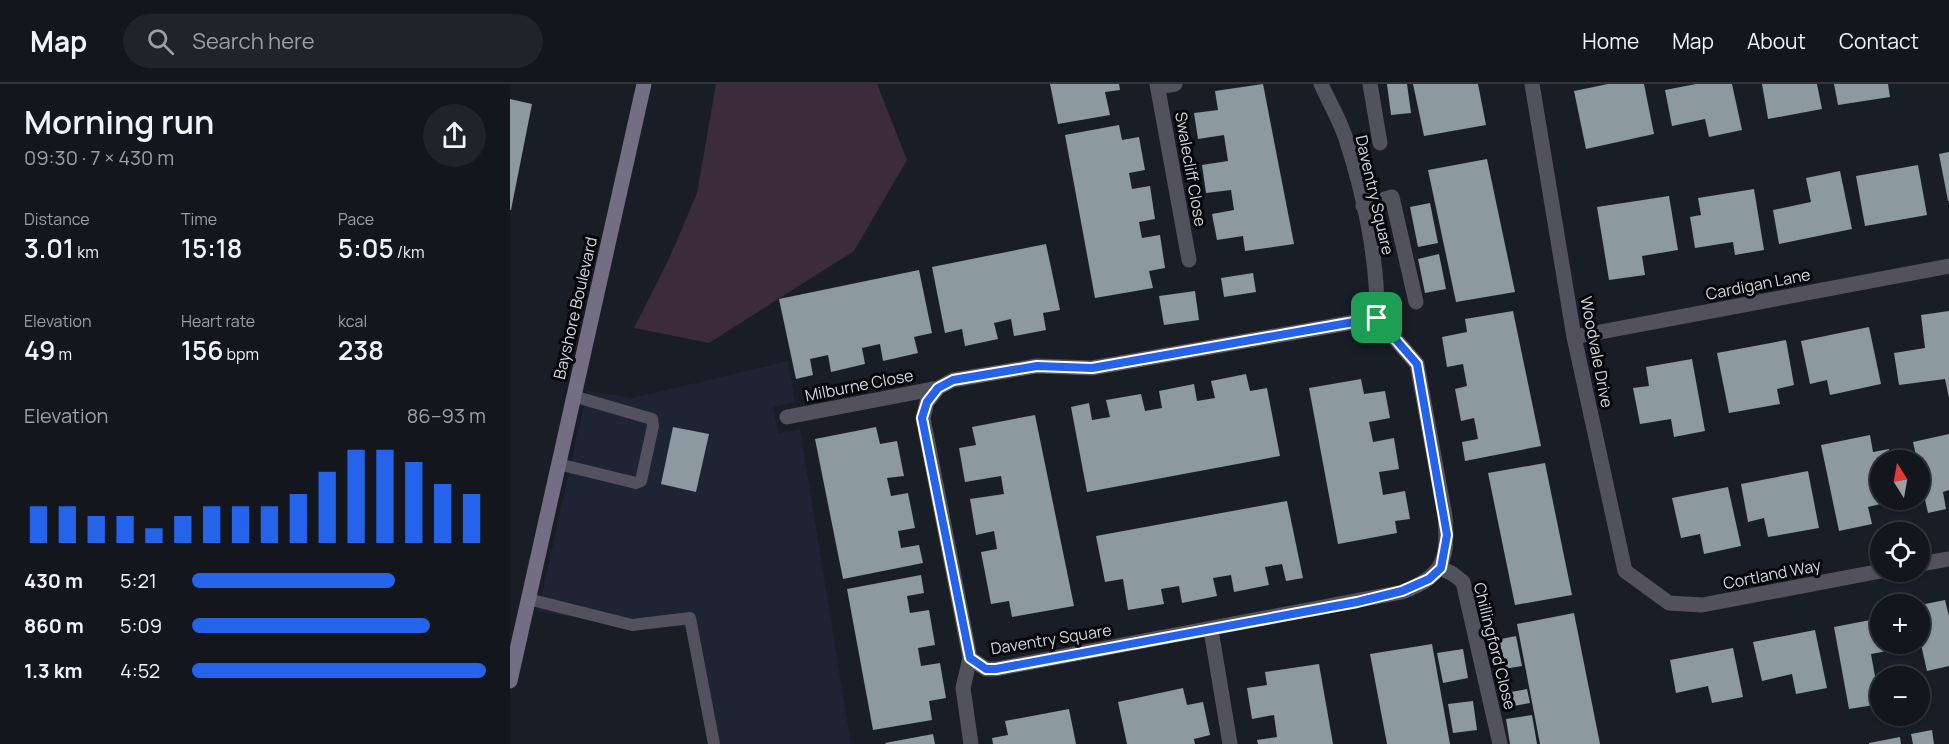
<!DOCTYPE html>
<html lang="en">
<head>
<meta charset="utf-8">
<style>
  body { margin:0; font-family:Manrope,sans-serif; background:#202329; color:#f1f3f6; height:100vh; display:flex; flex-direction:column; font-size:22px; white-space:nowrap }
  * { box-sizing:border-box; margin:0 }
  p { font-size:20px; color:#9d9fa3 }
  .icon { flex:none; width:33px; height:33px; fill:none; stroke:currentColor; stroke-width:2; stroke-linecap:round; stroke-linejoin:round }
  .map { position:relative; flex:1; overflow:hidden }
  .side { display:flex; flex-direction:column; background:#13161c; width:510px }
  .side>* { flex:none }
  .needle { width:39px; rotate:349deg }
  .fabs { position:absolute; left:1360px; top:366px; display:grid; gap:12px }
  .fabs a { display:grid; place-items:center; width:60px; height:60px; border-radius:50%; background:#13161c; box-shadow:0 2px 4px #0004,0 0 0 2px #32353b; font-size:30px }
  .pin { position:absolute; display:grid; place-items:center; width:51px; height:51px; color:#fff; margin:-26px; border-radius:12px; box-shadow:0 3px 9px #0006 }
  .round { display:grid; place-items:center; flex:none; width:63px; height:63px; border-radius:32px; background:#202329 }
  .head { display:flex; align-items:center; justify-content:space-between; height:102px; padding:0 24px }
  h1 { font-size:33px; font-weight:600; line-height:45px }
  .figures { display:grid; grid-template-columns:repeat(3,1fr); gap:9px; height:102px; padding:6px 24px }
  .figures div { display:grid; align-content:center }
  .figures b { font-size:26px; font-weight:600 }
  .figures small { font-size:16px; font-weight:400 }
  .figures p { font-size:16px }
  .chart { height:168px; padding:12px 24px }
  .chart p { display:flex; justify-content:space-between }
  .chart svg { width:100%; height:108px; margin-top:6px; stroke:#2563eb; stroke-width:6 }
  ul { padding:0 24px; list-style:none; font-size:20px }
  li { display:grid; grid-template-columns:96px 72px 1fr; align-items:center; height:45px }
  li i { height:15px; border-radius:8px; background:#2563eb }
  header { display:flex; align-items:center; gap:36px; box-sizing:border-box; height:84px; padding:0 30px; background:#13161c; border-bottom:2px solid #32353b }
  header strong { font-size:28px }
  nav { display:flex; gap:33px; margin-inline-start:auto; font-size:21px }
  .search { width:420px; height:54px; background:#202329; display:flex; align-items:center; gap:15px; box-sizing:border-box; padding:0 21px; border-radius:33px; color:#9d9fa3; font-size:22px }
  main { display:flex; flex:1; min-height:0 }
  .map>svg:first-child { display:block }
  .built { fill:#1e2433 }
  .green { fill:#3c2b3d }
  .building { fill:#8c99a1 }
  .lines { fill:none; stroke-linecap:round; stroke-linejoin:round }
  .lane { stroke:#54515e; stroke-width:12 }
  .street { stroke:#54515e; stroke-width:15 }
  .secondary { stroke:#736e83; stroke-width:15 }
  .route-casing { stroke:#fff; stroke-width:12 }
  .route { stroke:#2563eb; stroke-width:8 }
  .labels { text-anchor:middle; stroke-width:6; stroke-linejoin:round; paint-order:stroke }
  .street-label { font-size:16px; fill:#d3d6dc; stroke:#06070b }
</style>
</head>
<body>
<header>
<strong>Map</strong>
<div class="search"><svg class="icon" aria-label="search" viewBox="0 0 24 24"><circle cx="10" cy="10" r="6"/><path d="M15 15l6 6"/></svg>Search here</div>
<nav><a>Home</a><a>Map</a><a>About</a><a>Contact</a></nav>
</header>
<main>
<section class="side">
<div class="head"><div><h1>Morning run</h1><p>09:30 · 7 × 430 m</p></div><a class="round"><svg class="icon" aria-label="share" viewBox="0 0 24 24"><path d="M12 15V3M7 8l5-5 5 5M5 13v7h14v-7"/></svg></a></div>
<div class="figures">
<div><p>Distance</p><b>3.01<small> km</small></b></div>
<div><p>Time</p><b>15:18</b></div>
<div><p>Pace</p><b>5:05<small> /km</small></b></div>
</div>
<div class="figures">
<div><p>Elevation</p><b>49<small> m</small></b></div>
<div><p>Heart rate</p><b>156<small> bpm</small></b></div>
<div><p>kcal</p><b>238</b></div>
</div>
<div class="chart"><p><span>Elevation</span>86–93 m</p>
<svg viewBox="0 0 160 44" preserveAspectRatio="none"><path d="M5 44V29M15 44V29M25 44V33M35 44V33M45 44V38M55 44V33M65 44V29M75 44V29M85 44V29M95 44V24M105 44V15M115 44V6M125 44V6M135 44V11M145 44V20M155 44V24"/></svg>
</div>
<ul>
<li><b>430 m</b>5:21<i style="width:69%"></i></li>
<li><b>860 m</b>5:09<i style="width:81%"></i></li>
<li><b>1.3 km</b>4:52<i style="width:100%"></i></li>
</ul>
</section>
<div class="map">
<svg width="1439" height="660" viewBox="0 0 1439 660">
  <rect width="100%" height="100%" fill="#191d26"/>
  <!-- built -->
  <path class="built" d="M 278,277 L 285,318 L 263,323 L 268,349 L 290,345 L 341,660 L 206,660 L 181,544 L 120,541 L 28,528 L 77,307 L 122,314 Z"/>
  <!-- green -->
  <path class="green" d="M 206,0 L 367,0 L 397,76 L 344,167 L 199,259 L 124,244 L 159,175 L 187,109 Z"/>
  <!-- building -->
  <path class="building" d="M 540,0 L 609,0 L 610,6 L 595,8 L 600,31 L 548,40 Z
    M 753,0 L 784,160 L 735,167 L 733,152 L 707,156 L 702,130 L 724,126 L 721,106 L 696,109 L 692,81 L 718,77 L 714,51 L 688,55 L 684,29 L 708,26 L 705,7 Z
    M 877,0 L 897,0 L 901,29 L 881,31 Z
    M 903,0 L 968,0 L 976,41 L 914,52 Z
    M 1098,0 L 1134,0 L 1144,50 L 1076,65 L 1064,7 Z
    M 1186,0 L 1222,0 L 1232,46 L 1199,53 L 1195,35 L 1162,42 L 1155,6 Z
    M 1252,0 L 1307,0 L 1312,25 L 1258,35 Z
    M 1324,0 L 1378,0 L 1380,13 L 1328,21 Z
    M 0,15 L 22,20 L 1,126 L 0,126 Z
    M 609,41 L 612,56 L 629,53 L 635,86 L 619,89 L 622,105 L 640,102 L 645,135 L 629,138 L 631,149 L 632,154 L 650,151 L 655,184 L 639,187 L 643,204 L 585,214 L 555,51 Z
    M 1439,68 L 1439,117 L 1438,117 L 1429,70 Z
    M 977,75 L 1005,208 L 946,218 L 918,86 Z
    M 1408,81 L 1417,131 L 1355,142 L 1346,92 Z
    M 1330,87 L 1342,145 L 1269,160 L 1263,126 L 1301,118 L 1296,94 Z
    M 1244,105 L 1254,166 L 1225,171 L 1223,158 L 1185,164 L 1180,133 L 1191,131 L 1188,114 Z
    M 1159,112 L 1168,166 L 1132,172 L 1135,191 L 1099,196 L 1087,123 Z
    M 920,119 L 928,159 L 908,163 L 900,123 Z
    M 536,160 L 550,226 L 533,229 L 536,246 L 504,252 L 501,235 L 484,239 L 488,255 L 455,262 L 452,245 L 435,249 L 422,183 Z
    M 929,170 L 936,205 L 915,209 L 908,175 Z
    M 409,186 L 422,249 L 404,253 L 408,269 L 373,277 L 370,260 L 352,264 L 355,280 L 321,288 L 318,271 L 300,275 L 303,291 L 286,295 L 269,215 Z
    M 743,189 L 746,208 L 714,213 L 711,194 Z
    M 685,207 L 689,236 L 654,241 L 649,212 Z
    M 1003,227 L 1031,362 L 955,377 L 952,358 L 968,355 L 966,344 L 964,334 L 951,337 L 945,305 L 957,302 L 953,280 L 937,283 L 932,253 L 957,248 L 955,235 Z
    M 1439,227 L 1439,314 L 1435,295 L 1389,301 L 1384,269 L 1415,264 L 1411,231 Z
    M 1359,243 L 1371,300 L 1320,311 L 1317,296 L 1300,300 L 1291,257 Z
    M 1276,256 L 1284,301 L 1267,305 L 1270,320 L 1219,329 L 1207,269 Z
    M 1182,275 L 1195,347 L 1164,353 L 1161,335 L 1130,340 L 1123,304 L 1139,302 L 1136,283 Z
    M 736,290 L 740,307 L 757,304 L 770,372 L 577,408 L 561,323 L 579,319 L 582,336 L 600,333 L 596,316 L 631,310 L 635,327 L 652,324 L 649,307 L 684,300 L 687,317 L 705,314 L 701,297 Z
    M 851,295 L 854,310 L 875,307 L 880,334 L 859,338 L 863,358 L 884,354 L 889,385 L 869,388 L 873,411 L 895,407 L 900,435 L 885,437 L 887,449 L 828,460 L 799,304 Z
    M 525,331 L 564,522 L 502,533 L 499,517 L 481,520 L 471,468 L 487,465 L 484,447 L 466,451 L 460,415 L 494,410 L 491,392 L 455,398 L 449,364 L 466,361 L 462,343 Z
    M 163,343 L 199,350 L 186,408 L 151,400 Z
    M 366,343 L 370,360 L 387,357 L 394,392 L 377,394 L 381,412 L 398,409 L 405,444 L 388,447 L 391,464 L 409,461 L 413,479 L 333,495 L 305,355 Z
    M 1439,350 L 1439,406 L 1433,408 L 1436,425 L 1418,429 L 1410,393 L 1410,376 L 1407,376 L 1403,358 Z
    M 1360,351 L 1363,368 L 1379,365 L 1382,376 L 1371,376 L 1371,416 L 1387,416 L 1358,423 L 1362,440 L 1329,447 L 1311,361 Z
    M 1035,379 L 1062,511 L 1005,521 L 978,389 Z
    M 1298,387 L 1309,444 L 1258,453 L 1254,434 L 1238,438 L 1231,400 Z
    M 1218,403 L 1231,462 L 1194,470 L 1190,450 L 1171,454 L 1162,414 Z
    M 777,417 L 793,494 L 776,497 L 772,480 L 755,483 L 759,501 L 724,508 L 721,491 L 703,494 L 707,512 L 672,519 L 669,502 L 651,505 L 654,520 L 618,526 L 613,495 L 595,498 L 586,452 Z
    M 411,491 L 414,509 L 397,512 L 400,529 L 419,526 L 425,561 L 408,564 L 411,582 L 430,579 L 436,614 L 419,617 L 422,636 L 363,646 L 337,505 Z
    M 1435,516 L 1439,532 L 1439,582 L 1417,587 L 1410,556 L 1410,521 Z
    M 1064,529 L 1090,660 L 1030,660 L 1007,540 Z
    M 1371,534 L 1371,560 L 1392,560 L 1393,564 L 1361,570 L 1370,620 L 1339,625 L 1324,543 Z
    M 1305,546 L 1317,604 L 1286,610 L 1282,590 L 1252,597 L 1243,558 Z
    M 1006,552 L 1012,582 L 988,586 L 981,557 Z
    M 922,560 L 940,660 L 877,660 L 860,570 Z
    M 1223,564 L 1233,613 L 1202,619 L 1198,602 L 1166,609 L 1160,576 Z
    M 953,565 L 958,594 L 933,599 L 927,569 Z
    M 809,580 L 823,660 L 748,660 L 747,656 L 767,653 L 764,631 L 742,635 L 737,604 L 757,601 L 755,588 Z
    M 673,604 L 677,621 L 693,618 L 700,651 L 684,655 L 685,660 L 617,660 L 608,618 Z
    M 1017,605 L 1020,619 L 993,624 L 990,610 Z
    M 963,617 L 967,646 L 943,649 L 938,620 Z
    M 559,625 L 566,660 L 483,660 L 482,654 L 498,651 L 495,637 Z
    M 1022,631 L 1027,660 L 1000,660 L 996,635 Z
    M 1422,646 L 1424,660 L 1403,660 L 1401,650 Z
    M 423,650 L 425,660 L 376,660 L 375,659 Z
    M 1390,653 L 1391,660 L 1359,660 L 1359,659 Z"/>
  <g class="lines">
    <!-- lane -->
    <path class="lane" d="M 48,380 L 126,399 L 131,397 L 143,342 L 142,335 L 63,312
      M 18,515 L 122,541 L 180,534 L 204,660"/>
    <!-- street -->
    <path class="street" d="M 647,0 L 679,176
      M 811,0 C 819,18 830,36 836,55 C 854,110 868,176 867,234 L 907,280 L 935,432 C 938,475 935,492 892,508 L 486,585 L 476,585 L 460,574 L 413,334 L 417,318 L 428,304 L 443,296 L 527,282 L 582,284 L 867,234
      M 860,0 L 870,59
      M 1022,0 L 1064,253 L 1115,487 L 1159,519 L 1192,521 L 1371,487
      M 648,3 L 665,0
      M 853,122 L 882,113 L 906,218
      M 1064,253 L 1439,182
      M 277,333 L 428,304
      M 1410,480 L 1439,475
      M 931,484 L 943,490 L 953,498 L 990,660
      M 701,546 L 720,660
      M 460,574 L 453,604 L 461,660"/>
    <!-- secondary -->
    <path class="secondary" d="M 0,597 L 134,0"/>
  </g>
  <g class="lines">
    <defs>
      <path id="route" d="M 867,234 L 907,280 L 937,451 L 931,484 L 919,495 L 892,507 L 847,518 L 486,585 L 476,585 L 460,574 L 412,334 L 417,318 L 428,304 L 443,296 L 527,282 L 582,284 Z"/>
    </defs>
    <!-- route casing -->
    <use href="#route" class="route-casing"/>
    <!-- route -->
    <use href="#route" class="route"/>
  </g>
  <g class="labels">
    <!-- street labels -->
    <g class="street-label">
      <text transform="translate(681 85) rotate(80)" y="6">Swalecliff Close</text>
      <text transform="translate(865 111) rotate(77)" y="6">Daventry Square</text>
      <text transform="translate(1248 200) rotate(-11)" y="6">Cardigan Lane</text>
      <text transform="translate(65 224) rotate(-77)" y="6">Bayshore Boulevard</text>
      <text transform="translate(1087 268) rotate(79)" y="6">Woodvale Drive</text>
      <text transform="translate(349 301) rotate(-11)" y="6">Milburne Close</text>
      <text transform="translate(1262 490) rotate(-11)" y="6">Cortland Way</text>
      <text transform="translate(541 555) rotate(-9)" y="6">Daventry Square</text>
      <text transform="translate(985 562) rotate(76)" y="6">Chillingford Close</text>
    </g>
  </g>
</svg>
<div class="fabs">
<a><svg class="needle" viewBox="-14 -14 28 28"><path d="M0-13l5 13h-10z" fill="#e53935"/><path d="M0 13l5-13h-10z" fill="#9d9fa3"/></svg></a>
<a><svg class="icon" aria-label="locate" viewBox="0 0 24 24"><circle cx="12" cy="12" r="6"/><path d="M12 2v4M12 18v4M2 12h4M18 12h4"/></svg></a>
<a>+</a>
<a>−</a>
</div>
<div class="pin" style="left:867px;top:234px;background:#1e9e55"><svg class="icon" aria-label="arrive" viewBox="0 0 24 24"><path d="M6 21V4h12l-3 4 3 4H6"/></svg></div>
</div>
</main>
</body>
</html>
